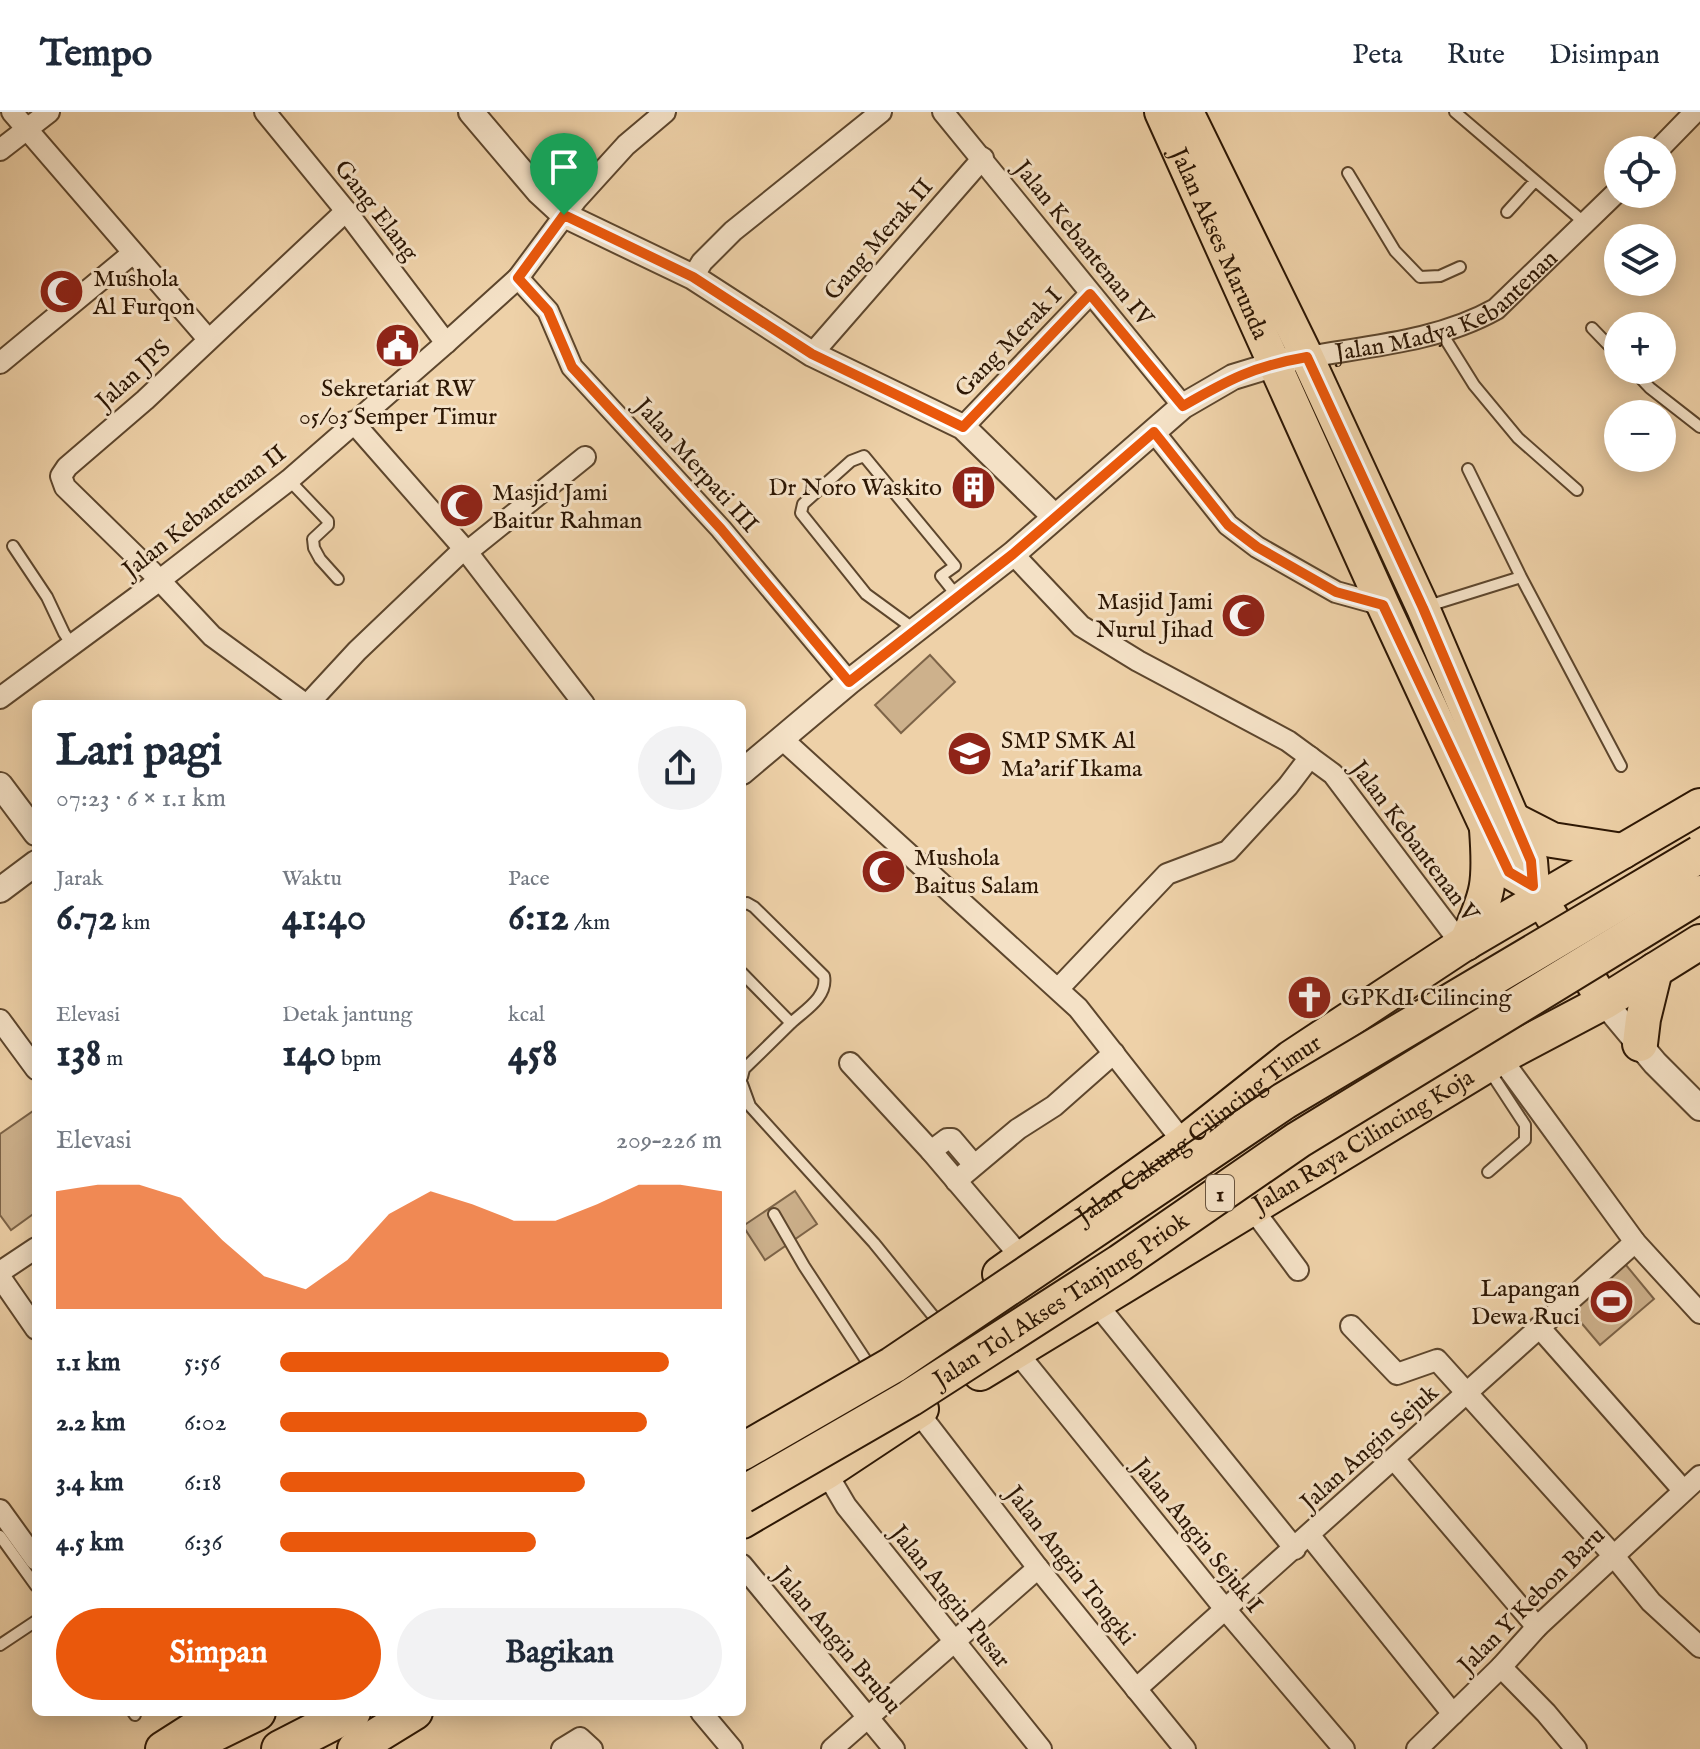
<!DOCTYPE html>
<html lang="id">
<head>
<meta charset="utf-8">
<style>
  body { margin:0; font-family:"IM FELL English",serif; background:#f2f2f3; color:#1f2937; height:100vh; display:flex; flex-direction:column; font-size:30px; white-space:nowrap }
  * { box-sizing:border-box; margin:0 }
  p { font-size:26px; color:#747a83 }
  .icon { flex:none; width:44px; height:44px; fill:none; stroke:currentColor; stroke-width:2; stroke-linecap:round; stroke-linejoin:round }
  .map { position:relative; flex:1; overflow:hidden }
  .side { position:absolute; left:32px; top:588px; width:714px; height:1016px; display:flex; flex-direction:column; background:#fff; border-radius:12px; box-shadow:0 4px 20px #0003 }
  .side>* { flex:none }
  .fabs { position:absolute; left:1604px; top:24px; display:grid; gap:16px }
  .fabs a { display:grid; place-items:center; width:72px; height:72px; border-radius:50%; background:#fff; box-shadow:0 4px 20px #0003; font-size:40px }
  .pin { position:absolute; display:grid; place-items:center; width:68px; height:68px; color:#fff; margin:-82px -34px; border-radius:50% 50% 50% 0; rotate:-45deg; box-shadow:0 0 8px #0007 }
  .pin .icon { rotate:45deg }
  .round { display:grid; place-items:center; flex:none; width:84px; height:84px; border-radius:42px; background:#f2f2f3 }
  .summary { display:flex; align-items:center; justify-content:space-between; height:136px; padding:0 24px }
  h1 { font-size:44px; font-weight:700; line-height:60px }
  .figures { display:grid; grid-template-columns:repeat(3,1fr); gap:12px; height:136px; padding:8px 24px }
  .figures div { display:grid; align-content:center }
  .figures b { font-size:40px; font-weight:700 }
  .figures small { font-size:22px; font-weight:400 }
  .figures p { font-size:22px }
  .chart { height:224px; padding:16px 24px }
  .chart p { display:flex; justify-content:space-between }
  .chart svg { width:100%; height:144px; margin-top:8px; fill:#ea580c; opacity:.7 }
  .primary-button { display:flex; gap:16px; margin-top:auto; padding:16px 24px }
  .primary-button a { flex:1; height:92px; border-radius:48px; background:#ea580c; color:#fff; font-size:32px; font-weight:700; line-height:92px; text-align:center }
  .primary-button a+a { background:#f2f2f3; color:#1f2937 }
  ul { padding:0 24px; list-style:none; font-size:26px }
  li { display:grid; grid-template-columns:128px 96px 1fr; align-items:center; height:60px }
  li i { height:20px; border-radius:10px; background:#ea580c }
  header { display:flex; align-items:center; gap:48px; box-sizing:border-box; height:112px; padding:0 40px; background:#fff; border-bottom:2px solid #e0e1e3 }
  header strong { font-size:38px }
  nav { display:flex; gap:44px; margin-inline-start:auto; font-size:28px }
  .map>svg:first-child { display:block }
  .garden { fill:#cdb18c; stroke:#7d6448; stroke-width:2 }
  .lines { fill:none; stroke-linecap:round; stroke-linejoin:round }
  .service-casing { stroke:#5d462d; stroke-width:14 }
  .minor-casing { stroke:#5d462d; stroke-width:24 }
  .tertiary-casing { stroke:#5d462d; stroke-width:28 }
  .primary-casing { stroke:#2d1704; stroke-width:36 }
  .trunk-casing { stroke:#2d1704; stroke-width:38 }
  .motorway-casing { stroke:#2d1704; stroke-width:40 }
  .service { stroke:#f4e1c6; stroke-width:10 }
  .minor { stroke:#f4e1c6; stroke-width:20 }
  .tertiary { stroke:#f4e1c6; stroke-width:24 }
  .primary { stroke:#eed1a8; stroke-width:32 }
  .trunk { stroke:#eed1a8; stroke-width:34 }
  .motorway { stroke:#eed1a8; stroke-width:36 }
  .motorway-bridge-casing { stroke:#2d1704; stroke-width:40; stroke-linecap:butt }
  .motorway-bridge { stroke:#eed1a8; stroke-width:36 }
  .route-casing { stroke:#fff; stroke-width:16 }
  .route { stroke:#ea580c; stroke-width:10 }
  .labels { text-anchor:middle; stroke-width:6; stroke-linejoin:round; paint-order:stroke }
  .shield { fill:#f4e1c6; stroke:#69543e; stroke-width:2 }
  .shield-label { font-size:22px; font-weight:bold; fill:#2d1704 }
  .street-label { font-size:24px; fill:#2d1704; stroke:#f4e1c6 }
  .poi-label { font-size:24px; fill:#2d1704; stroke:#f4e1c6; text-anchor:start }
</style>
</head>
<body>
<header>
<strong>Tempo</strong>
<nav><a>Peta</a><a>Rute</a><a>Disimpan</a></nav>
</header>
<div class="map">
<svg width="1700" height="1637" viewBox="0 0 1700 1637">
  <rect width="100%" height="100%" fill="#eed1a8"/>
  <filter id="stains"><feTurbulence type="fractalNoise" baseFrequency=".0025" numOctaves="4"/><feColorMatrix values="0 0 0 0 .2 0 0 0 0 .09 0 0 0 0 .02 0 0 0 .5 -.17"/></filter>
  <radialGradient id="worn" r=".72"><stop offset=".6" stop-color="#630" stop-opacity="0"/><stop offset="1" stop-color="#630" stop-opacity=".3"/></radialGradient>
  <!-- garden -->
  <path class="garden" d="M 930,543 L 955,570 L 901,621 L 875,593 Z
    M 36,997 L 36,1100 L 11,1118 L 0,1103 L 0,1022 Z
    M 795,1079 L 817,1112 L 765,1148 L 743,1114 Z
    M 1621,1147 L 1654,1187 L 1600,1233 L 1567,1194 Z"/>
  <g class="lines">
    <defs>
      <path id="service" d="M 1455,0 L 1586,112
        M 1348,61 L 1395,139 L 1420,165 L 1440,164 L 1460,155
        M 1507,100 L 1535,69
        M 1592,216 L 1618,243
        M 1441,220 L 1474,273 L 1518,326 L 1577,378
        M 1633,258 L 1650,276 L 1700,315
        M 1468,357 L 1521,465 L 1621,654
        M 289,368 L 328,409 L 328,413 L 313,427 L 314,436 L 320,447 L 338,467
        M 13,434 L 47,485 L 64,521 L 72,533
        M 1428,494 L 1521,465
        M 914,517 L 866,482 L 801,401 L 803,392 L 851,349 L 864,344 L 955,454 L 941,464 L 957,484
        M 742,793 L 747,791 L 754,795 L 824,864 C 828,885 805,898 791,911
        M 742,861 L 791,911 L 744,957 L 742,965
        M 742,972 L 750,994 L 874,1131 L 938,1210
        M 1488,1060 L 1525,1028 L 1525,1013 L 1489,958
        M 774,1102 L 804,1154 L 869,1253
        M 0,1424 L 36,1474
        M 0,1533 L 36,1509
        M 133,1600 L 135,1603"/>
      <g id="minor">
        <path d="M 12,0 L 208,227"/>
        <path d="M 265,0 L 346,99 L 446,231"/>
        <path d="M 943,0 L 1183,294"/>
        <path d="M 0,38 L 49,0"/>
        <path d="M 1658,38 L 1695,0"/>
        <path d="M 693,165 L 702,150 L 733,119 L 881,0"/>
        <path d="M 518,166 L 548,199 L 572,255 L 721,417 L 849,570"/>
        <path d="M 812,242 L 983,46"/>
        <path id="s1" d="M 1307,245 C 1370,234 1439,229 1496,197 L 1618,79"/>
        <path d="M 0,251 L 133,141"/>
        <path d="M 353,310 L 467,440 L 584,592"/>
        <path d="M 963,315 L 1090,182"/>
        <path d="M 1154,320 L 1228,413 L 1257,435 L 1336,480 L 1383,493"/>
        <path d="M 467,440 L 585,345"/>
        <path d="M 1013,442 L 1081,514 L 1138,549 L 1288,629 L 1333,662 L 1462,833"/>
        <path d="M 0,586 L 160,468 L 289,368 L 446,231 L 518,166 L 576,88 L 626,33 L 665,0"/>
        <path d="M 305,592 L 212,524 L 152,460 L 65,375 L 61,364 L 67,355 L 145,288 L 346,99"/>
        <path d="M 308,592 L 357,539 L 465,436"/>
        <path d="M 781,626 L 1078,896 L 1184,1031"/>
        <path d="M 1058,877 L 1167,762 L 1228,739 L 1288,674 L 1310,645"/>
        <path d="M 0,908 L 36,957"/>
        <path d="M 1500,945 L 1635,1130 L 1700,1201"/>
        <path d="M 850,951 L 931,1039 L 1021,1145"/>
        <path d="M 931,1039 L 947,1027 L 952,1027 L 974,1053"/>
        <path d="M 956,1069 L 1018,1017 L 1054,994 L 1114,941"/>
        <path d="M 1252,1096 L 1298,1158"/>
        <path d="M 0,1160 L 36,1136"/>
        <path d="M 0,1165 L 36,1217"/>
        <path d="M 1096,1191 L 1295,1437"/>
        <path d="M 1351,1214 L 1397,1262 L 1437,1248 L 1613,1443 L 1651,1490 L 1700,1535"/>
        <path d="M 1539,1215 L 1683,1378"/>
        <path d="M 1016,1239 L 1225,1497 L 1344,1637"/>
        <path d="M 918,1300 L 1038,1456 L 1185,1637"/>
        <path d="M 1394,1347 L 1537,1515"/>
        <path d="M 826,1360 L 846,1394 L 1041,1637"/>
        <path d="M 0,1398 L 36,1448"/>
        <path d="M 1310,1424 L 1453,1602"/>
        <path d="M 742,1453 L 894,1637"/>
        <path d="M 1501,1555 L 1546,1601 L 1576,1637"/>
        <path d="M 1136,1577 L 1635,1130"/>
        <path d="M 701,1600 L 732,1637"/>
        <path d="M 562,1637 L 580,1626 L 592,1637"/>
        <path d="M 832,1637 L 1038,1456"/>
        <path d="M 1417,1637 L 1501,1555 L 1537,1515 L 1700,1364"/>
      </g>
      <path id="tertiary" d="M 471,0 L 539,80 L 564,103 L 693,165 L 812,242 L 963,315 L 1055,405
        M 742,660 L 849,570 L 1013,442 L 1183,294 L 1233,265 L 1289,248
        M 0,673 L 36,721
        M 0,778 L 36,751
        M 1604,890 L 1655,951 L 1700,996"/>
      <g id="primary">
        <path id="s2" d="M 1161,0 L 1383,493 L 1487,717 L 1509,760 L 1533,774"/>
        <path d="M 1187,0 L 1307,245 L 1423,496 L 1531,749 L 1533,774 L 1604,890"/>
      </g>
      <g id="trunk">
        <path d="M 1513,708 L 1552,728 L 1623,739"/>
        <path d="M 1466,831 C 1489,781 1491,771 1487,717"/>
        <path d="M 1640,932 L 1643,907 L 1655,858"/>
        <path id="s3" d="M 1000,1162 L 1184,1031 L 1291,946 L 1462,833 L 1700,694"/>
        <path id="s4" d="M 980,1261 L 1500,945 L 1604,890 L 1700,830"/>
        <path d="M 742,1409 L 826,1360 L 921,1297"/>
        <path d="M 163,1637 L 210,1607"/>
        <path d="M 355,1637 L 415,1600"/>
      </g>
      <path id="motorway" d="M 187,1637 L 198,1629 L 257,1600
        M 280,1637 L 352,1600"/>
    </defs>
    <!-- service casing -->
    <use href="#service" class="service-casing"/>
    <!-- minor casing -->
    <use href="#minor" class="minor-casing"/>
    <!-- tertiary casing -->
    <use href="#tertiary" class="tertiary-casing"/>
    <!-- primary casing -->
    <use href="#primary" class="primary-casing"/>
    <!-- trunk casing -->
    <use href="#trunk" class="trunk-casing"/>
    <!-- motorway casing -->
    <use href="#motorway" class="motorway-casing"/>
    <!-- service -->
    <use href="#service" class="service"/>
    <!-- minor -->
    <use href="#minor" class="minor"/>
    <!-- tertiary -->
    <use href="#tertiary" class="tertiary"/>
    <!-- primary -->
    <use href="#primary" class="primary"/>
    <!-- trunk -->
    <use href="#trunk" class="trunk"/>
    <!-- motorway -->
    <use href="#motorway" class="motorway"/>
    <defs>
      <g id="motorway-bridge">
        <path d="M 742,1340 L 893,1253 L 1284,989 L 1700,742"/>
        <path id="s5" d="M 742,1383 L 910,1286 L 1120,1151 L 1298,1028 L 1700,782"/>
      </g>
    </defs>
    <!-- motorway-bridge casing -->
    <use href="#motorway-bridge" class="motorway-bridge-casing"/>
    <!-- motorway-bridge -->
    <use href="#motorway-bridge" class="motorway-bridge"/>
  </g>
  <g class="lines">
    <defs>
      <path id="route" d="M 564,103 L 693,165 L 812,242 L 963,315 L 1090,182 L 1183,294 C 1228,268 1254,254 1307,245 L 1423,496 L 1531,749 L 1533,774 L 1509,760 L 1383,493 L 1336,480 L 1257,435 L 1228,413 L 1154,320 L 1013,442 L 849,570 L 721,417 L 572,255 L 548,199 L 518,166 Z"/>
    </defs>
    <!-- route casing -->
    <use href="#route" class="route-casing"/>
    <!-- route -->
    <use href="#route" class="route"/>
  </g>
  <!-- icons -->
  <defs>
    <symbol id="mosque-disc" viewBox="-11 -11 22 22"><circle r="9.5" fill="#8f2418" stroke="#f4e1c6"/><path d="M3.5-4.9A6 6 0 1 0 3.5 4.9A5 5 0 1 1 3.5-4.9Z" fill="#fff"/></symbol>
    <symbol id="civic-disc" viewBox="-11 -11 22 22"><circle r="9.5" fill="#8f2418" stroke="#f4e1c6"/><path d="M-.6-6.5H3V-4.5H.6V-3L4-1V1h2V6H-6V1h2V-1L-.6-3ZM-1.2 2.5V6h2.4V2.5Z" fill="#fff"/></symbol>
    <symbol id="building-disc" viewBox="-11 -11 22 22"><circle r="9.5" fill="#8f2418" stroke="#f4e1c6"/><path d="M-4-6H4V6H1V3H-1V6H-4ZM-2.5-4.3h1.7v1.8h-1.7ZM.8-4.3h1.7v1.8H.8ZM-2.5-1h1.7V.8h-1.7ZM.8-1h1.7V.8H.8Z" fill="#fff"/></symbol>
    <symbol id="school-disc" viewBox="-11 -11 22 22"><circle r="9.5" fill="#8f2418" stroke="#f4e1c6"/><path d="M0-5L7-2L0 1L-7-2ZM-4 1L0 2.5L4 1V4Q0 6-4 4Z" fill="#fff"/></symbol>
    <symbol id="church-disc" viewBox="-11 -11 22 22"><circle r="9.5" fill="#8f2418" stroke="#f4e1c6"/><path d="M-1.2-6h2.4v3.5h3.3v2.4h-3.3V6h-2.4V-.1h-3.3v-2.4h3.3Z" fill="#fff"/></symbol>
    <symbol id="stadium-disc" viewBox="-11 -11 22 22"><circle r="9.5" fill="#8f2418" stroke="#f4e1c6"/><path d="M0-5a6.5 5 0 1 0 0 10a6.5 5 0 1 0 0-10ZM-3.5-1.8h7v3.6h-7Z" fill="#fff"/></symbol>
  </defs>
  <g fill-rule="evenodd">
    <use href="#mosque-disc" x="36" y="154" width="51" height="51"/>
    <use href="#civic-disc" x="372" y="208" width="51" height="51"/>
    <use href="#building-disc" x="948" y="350" width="51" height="51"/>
    <use href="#mosque-disc" x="436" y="368" width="51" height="51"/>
    <use href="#mosque-disc" x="1218" y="478" width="51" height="51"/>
    <use href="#school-disc" x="944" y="616" width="51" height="51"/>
    <use href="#mosque-disc" x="858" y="734" width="51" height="51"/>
    <use href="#church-disc" x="1284" y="860" width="51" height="51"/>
    <use href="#stadium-disc" x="1586" y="1164" width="51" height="51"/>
  </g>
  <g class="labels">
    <!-- shield labels -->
    <rect class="shield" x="1206" y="1063" width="28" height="36" rx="6"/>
    <g class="shield-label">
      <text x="1220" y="1089">1</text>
    </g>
    <!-- street labels -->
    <g class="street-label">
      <text transform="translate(377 98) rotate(52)" y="8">Gang Elang</text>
      <text transform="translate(878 127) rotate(-49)" y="8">Gang Merak II</text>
      <text transform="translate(1084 131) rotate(51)" y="8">Jalan Kebantenan IV</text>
      <text dy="8" stroke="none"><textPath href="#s2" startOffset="144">Jalan Akses Marunda</textPath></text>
      <text dy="8" stroke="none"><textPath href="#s1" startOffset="152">Jalan Madya Kebantenan</textPath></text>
      <text transform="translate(1008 230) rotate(-46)" y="8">Gang Merak I</text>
      <text transform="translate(133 262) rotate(-42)" y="8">Jalan JPS</text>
      <text transform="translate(697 353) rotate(48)" y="8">Jalan Merpati III</text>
      <text transform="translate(204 399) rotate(-38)" y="8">Jalan Kebantenan II</text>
      <text transform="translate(1415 729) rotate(53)" y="8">Jalan Kebantenan V</text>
      <text dy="8" stroke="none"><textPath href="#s3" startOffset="246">Jalan Cakung Cilincing Timur</textPath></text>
      <text dy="8" stroke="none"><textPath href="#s4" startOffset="448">Jalan Raya Cilincing Koja</textPath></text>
      <text dy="8" stroke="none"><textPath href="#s5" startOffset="374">Jalan Tol Akses Tanjung Priok</textPath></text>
      <text transform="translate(1369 1335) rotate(-42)" y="8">Jalan Angin Sejuk</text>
      <text transform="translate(1198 1423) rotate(51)" y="8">Jalan Angin Sejuk I</text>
      <text transform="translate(1071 1453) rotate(52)" y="8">Jalan Angin Tongki</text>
      <text transform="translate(951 1484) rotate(51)" y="8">Jalan Angin Pusar</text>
      <text transform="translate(1531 1488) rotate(-45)" y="8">Jalan Y Kebon Baru</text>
      <text transform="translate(838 1528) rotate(50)" y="8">Jalan Angin Brubu</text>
    </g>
    <!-- poi labels -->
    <g class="poi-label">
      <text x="93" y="174">Mushola<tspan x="93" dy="28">Al Furqon</tspan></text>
      <text x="398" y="284" text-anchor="middle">Sekretariat RW<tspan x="398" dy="28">05/03 Semper Timur</tspan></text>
      <text x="942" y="383" text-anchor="end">Dr Noro Waskito</text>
      <text x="492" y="388">Masjid Jami<tspan x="492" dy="28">Baitur Rahman</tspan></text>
      <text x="1213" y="497" text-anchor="end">Masjid Jami<tspan x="1213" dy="28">Nurul Jihad</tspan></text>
      <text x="1001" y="636">SMP SMK Al<tspan x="1001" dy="28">Ma'arif Ikama</tspan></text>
      <text x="914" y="753">Mushola<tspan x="914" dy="28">Baitus Salam</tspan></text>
      <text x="1341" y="893">GPKdI Cilincing</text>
      <text x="1580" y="1184" text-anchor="end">Lapangan<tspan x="1580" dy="28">Dewa Ruci</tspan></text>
    </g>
  </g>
  <rect width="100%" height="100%" filter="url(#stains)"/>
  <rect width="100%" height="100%" fill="url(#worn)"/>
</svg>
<div class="fabs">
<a><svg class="icon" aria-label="locate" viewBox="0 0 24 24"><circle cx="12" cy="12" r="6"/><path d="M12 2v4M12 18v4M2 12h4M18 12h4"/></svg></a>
<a><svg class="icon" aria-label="layers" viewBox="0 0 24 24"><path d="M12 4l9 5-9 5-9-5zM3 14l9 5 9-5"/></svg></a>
<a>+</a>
<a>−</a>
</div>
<div class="pin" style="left:564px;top:103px;background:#1e9e55"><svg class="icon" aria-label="arrive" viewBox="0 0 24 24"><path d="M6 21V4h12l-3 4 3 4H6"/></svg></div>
<section class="side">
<div class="summary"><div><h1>Lari pagi</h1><p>07:23 · 6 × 1.1 km</p></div><a class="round"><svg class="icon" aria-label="share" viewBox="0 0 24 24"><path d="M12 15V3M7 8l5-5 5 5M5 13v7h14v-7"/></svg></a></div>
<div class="figures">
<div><p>Jarak</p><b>6.72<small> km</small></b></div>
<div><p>Waktu</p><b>41:40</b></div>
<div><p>Pace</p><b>6:12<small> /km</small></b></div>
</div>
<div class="figures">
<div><p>Elevasi</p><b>138<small> m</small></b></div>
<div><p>Detak jantung</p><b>140<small> bpm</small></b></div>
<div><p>kcal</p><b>458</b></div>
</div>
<div class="chart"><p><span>Elevasi</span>209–226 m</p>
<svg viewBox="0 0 160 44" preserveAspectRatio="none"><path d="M0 44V8L10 6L20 6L30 10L40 23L50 34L60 38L70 29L80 15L90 8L100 12L110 17L120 17L130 12L140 6L150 6L160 8V44z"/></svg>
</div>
<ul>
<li><b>1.1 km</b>5:56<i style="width:88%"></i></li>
<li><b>2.2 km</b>6:02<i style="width:83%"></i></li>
<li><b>3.4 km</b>6:18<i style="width:69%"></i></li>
<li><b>4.5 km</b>6:36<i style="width:58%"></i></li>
</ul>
<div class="primary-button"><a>Simpan</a><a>Bagikan</a></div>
</section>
</div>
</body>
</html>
